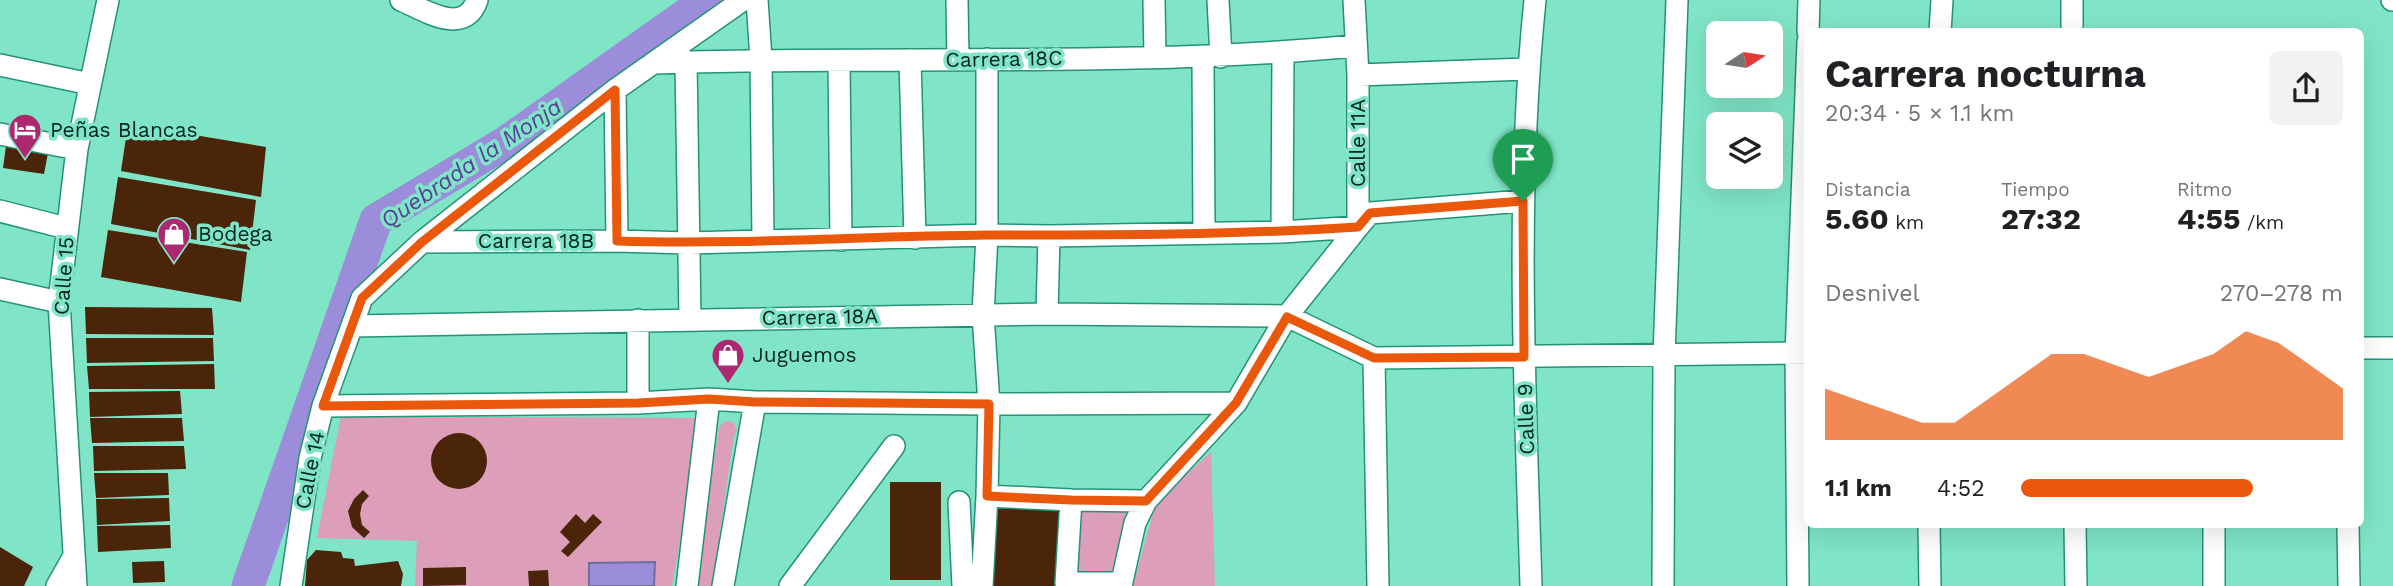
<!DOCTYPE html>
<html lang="es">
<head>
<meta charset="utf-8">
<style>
  body { margin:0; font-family:"Work Sans",sans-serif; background:#f2f2f2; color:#202124; height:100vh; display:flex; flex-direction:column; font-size:26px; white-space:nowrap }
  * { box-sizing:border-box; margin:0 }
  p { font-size:23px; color:#757577 }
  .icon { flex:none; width:38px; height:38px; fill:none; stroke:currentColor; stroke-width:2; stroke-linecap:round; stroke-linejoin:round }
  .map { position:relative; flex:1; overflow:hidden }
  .panel { position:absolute; left:1804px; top:28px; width:560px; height:500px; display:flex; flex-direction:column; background:#fff; border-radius:10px; box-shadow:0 7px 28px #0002 }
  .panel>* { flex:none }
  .needle { width:46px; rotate:78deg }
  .buttons { position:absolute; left:1706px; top:21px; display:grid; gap:14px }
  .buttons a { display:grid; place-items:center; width:77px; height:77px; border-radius:10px; background:#fff; box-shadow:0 7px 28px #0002; font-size:35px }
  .pin { position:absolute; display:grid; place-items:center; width:60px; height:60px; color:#fff; margin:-72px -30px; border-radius:50% 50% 50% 0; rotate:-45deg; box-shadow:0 0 7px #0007 }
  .pin .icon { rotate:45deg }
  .round { display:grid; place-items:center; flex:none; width:74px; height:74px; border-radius:10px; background:#f2f2f2 }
  .overview { display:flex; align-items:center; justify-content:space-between; height:119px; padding:0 21px }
  h1 { font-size:38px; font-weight:700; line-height:52px }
  .figures { display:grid; grid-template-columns:repeat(3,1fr); gap:10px; height:119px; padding:7px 21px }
  .figures div { display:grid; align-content:center }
  .figures b { font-size:30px; font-weight:700 }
  .figures small { font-size:19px; font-weight:400 }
  .figures p { font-size:19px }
  .chart { height:196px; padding:14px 21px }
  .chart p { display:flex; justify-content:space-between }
  .chart svg { width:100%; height:126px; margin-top:7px; fill:#ea580c; opacity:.7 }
  ul { padding:0 21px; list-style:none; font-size:23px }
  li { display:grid; grid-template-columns:112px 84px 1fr; align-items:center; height:52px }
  li i { height:18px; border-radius:9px; background:#ea580c }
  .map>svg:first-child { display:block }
  .green { fill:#dc9eb8 }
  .water { fill:#9c8dda; stroke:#6e6ea1; stroke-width:2 }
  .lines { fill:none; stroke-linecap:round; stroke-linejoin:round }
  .river { stroke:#9c8dda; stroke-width:33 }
  .building { fill:#4a250a }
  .minor-casing { stroke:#239378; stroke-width:24 }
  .minor { stroke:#fff; stroke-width:21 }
  .route-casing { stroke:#fff; stroke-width:14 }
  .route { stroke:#ea580c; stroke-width:9 }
  .labels { text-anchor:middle; stroke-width:7; stroke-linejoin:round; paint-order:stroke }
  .street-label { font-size:21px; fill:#03251c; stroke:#7fe5c6 }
  .poi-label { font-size:21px; fill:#03251c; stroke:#7fe5c6; text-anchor:start }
  .water-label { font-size:23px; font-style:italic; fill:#583f9b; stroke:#7fe5c6 }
</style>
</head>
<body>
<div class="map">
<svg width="2393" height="586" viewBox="0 0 2393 586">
  <rect width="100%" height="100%" fill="#7fe5c6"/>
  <!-- green -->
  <path class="green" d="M 341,416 L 702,418 L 672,586 L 415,586 L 417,541 L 317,538 Z
    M 730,421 L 734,423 L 737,431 L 734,436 L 712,586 L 696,586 L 719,427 L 724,422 Z
    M 1211,452 L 1215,586 L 1133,586 L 1156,502 Z
    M 1078,508 L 1132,509 L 1115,576 L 1074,577 Z"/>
  <!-- water -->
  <path class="water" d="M 655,562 L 654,586 L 589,586 L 589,563 Z"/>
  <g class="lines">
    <!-- river -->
    <path class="river" d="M 248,586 L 376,220 L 505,143 L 707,0"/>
  </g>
  <!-- building -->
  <path class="building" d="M 128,124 L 266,147 L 261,197 L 121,171 Z
    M 6,146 L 48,153 L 44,174 L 3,168 Z
    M 118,177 L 256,200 L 250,250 L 111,224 Z
    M 108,230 L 247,252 L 241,302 L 101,277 Z
    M 85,307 L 212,308 L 214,335 L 86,334 Z
    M 86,338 L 213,338 L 214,361 L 87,363 Z
    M 214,364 L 215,389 L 89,389 L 87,366 Z
    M 180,391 L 182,414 L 90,417 L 89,392 Z
    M 90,418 L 182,418 L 184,441 L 92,443 Z
    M431 461a28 28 0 1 1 56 0a28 28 0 1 1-56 0Z
    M 93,446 L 184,446 L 186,469 L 94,471 Z
    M 94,473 L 168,473 L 169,495 L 96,498 Z
    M 890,482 L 941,482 L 941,580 L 890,580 Z
    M 363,490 L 369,496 L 362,504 L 360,514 L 362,525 L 370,532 L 364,538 L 352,527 L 348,511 L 354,499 Z
    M 169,498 L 170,521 L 97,525 L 96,499 Z
    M 987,506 L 1062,507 L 1059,586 L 985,586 Z
    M 576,514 L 585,523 L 593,514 L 602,522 L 568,557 L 561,551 L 570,542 L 560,532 Z
    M 170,525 L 171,548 L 98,552 L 97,526 Z
    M 0,547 L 33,567 L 24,586 L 0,586 Z
    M 316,550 L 341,552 L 343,558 L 354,559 L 355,566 L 398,561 L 403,574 L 401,586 L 305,586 L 307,560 Z
    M 164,561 L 165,582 L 133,583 L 132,562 Z
    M 466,567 L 466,585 L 423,586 L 423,568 Z
    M 548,570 L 549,586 L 529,586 L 528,571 Z"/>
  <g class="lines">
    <defs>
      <path id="minor" d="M 401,0 C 424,10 465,37 477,0
        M 757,0 L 761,59 L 763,240
        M 957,0 L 958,59
        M 1154,0 L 1155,57
        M 1218,0 L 1221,57
        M 2072,0 L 2072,32
        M 2392,0 L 2393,0
        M 1808,32 L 1809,0
        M 1940,32 L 1942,0
        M 1203,57 L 1204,233
        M 910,60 L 915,238
        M 686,61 L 690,319
        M 839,61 L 841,240
        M 653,63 C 887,55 1122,68 1355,46
        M 0,65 L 90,84
        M 1358,75 L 1529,69
        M 615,90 L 617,241
        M 0,134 L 77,149
        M 0,211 L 66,228
        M 1282,232 L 1283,53
        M 422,242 L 617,241 L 688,243 L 987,235 L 1049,236 L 1282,232 L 1358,227 L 1370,213 L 1523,201
        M 0,289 L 59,302
        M 1047,314 L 1049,236
        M 352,326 L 1047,314 L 1287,316 L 1374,358 L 1808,353
        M 2361,348 L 2393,348
        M 1374,358 L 1378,586
        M 638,403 L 638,320
        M 323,406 L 638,403 L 709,399 L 755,402 L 989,404 L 1236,403
        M 987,496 L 1071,500 L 1146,501
        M 1071,500 L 1066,583 L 1122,583
        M 959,502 L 963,586
        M 1929,525 L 1930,586
        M 2075,525 L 2076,586
        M 2214,525 L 2214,586
        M 2348,525 L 2349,586
        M 57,586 L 74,556
        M 76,586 L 59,302 L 77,149 L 108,0
        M 291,586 L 310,458 L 323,406 L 362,298 L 422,242 L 615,90 L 743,0
        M 687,586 L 709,399
        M 723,586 L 755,402
        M 790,586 L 894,446
        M 982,586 L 987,496 L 989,404 L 983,315 L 987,235 L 987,59
        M 1121,586 L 1135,523 L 1146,501 L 1236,403 L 1287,316 L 1358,227 L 1358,75 L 1354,0
        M 1531,586 C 1525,391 1515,195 1535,0
        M 1663,586 L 1664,356 L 1677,0
        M 1798,586 L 1796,354 L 1808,42"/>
    </defs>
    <!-- minor casing -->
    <use href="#minor" class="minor-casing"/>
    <!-- minor -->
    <use href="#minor" class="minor"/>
  </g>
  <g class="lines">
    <defs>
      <path id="route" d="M 615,90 L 617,241 C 741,245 864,236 988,235 C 1111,235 1235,235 1358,227 L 1370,213 L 1523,201 L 1524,357 L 1374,358 L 1287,317 L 1236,403 L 1146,501 L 1071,500 L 987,496 L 989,404 L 755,402 L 709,399 L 638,403 L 323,406 L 362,298 L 422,242 Z"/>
    </defs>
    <!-- route casing -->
    <use href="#route" class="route-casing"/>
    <!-- route -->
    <use href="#route" class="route"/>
  </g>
  <!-- icons -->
  <defs>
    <symbol id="hotel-pin" viewBox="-11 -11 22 30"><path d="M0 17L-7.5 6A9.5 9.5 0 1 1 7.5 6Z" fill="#ac2870" stroke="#7fe5c6"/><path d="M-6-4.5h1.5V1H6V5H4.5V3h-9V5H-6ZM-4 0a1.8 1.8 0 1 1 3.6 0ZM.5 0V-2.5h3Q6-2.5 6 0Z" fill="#fff"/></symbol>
    <symbol id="shop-pin" viewBox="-11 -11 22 30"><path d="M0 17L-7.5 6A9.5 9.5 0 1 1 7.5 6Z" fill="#ac2870" stroke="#7fe5c6"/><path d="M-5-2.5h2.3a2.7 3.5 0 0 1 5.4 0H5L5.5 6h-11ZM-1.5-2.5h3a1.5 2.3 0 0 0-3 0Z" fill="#fff"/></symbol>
  </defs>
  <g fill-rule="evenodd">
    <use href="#hotel-pin" x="6" y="111" width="38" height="52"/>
    <use href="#shop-pin" x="155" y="215" width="38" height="52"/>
    <use href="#shop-pin" x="709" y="336" width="38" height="52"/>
  </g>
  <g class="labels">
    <!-- street labels -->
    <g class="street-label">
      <text transform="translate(1004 59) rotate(-1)" y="7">Carrera 18C</text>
      <text transform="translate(1358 143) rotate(-90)" y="7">Calle 11A</text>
      <text x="536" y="248">Carrera 18B</text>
      <text transform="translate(64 276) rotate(-86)" y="7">Calle 15</text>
      <text transform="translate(820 317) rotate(-1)" y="7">Carrera 18A</text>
      <text transform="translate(1526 419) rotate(-92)" y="7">Calle 9</text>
      <text transform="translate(310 470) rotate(-79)" y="7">Calle 14</text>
    </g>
    <!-- poi labels -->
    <g class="poi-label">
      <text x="50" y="137">Peñas Blancas</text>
      <text x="198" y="241">Bodega</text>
      <text x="752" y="362">Juguemos</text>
    </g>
    <!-- water labels -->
    <g class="water-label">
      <text transform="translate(471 163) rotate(-34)" y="8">Quebrada la Monja</text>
    </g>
  </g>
</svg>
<div class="buttons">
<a><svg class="needle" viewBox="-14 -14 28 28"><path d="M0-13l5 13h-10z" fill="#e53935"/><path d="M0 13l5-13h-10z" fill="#757577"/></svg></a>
<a><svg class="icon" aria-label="layers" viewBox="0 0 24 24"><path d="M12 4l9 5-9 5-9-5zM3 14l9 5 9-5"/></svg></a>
</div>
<div class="pin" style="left:1523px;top:201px;background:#1e9e55"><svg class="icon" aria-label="arrive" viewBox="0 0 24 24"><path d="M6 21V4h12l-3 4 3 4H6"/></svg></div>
<section class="panel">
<div class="overview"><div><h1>Carrera nocturna</h1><p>20:34 · 5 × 1.1 km</p></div><a class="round"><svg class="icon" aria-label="share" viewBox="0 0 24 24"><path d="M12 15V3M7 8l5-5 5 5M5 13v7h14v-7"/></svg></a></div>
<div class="figures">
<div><p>Distancia</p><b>5.60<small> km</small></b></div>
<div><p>Tiempo</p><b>27:32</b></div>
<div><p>Ritmo</p><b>4:55<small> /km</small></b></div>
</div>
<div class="chart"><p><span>Desnivel</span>270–278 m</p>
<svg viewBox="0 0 160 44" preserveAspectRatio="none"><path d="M0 44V26L10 30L20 34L30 38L40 38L50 30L60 22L70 14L80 14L90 18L100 22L110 18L120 14L130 6L140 10L150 18L160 26V44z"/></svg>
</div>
<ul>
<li><b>1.1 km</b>4:52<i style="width:72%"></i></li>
</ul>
</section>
</div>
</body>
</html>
